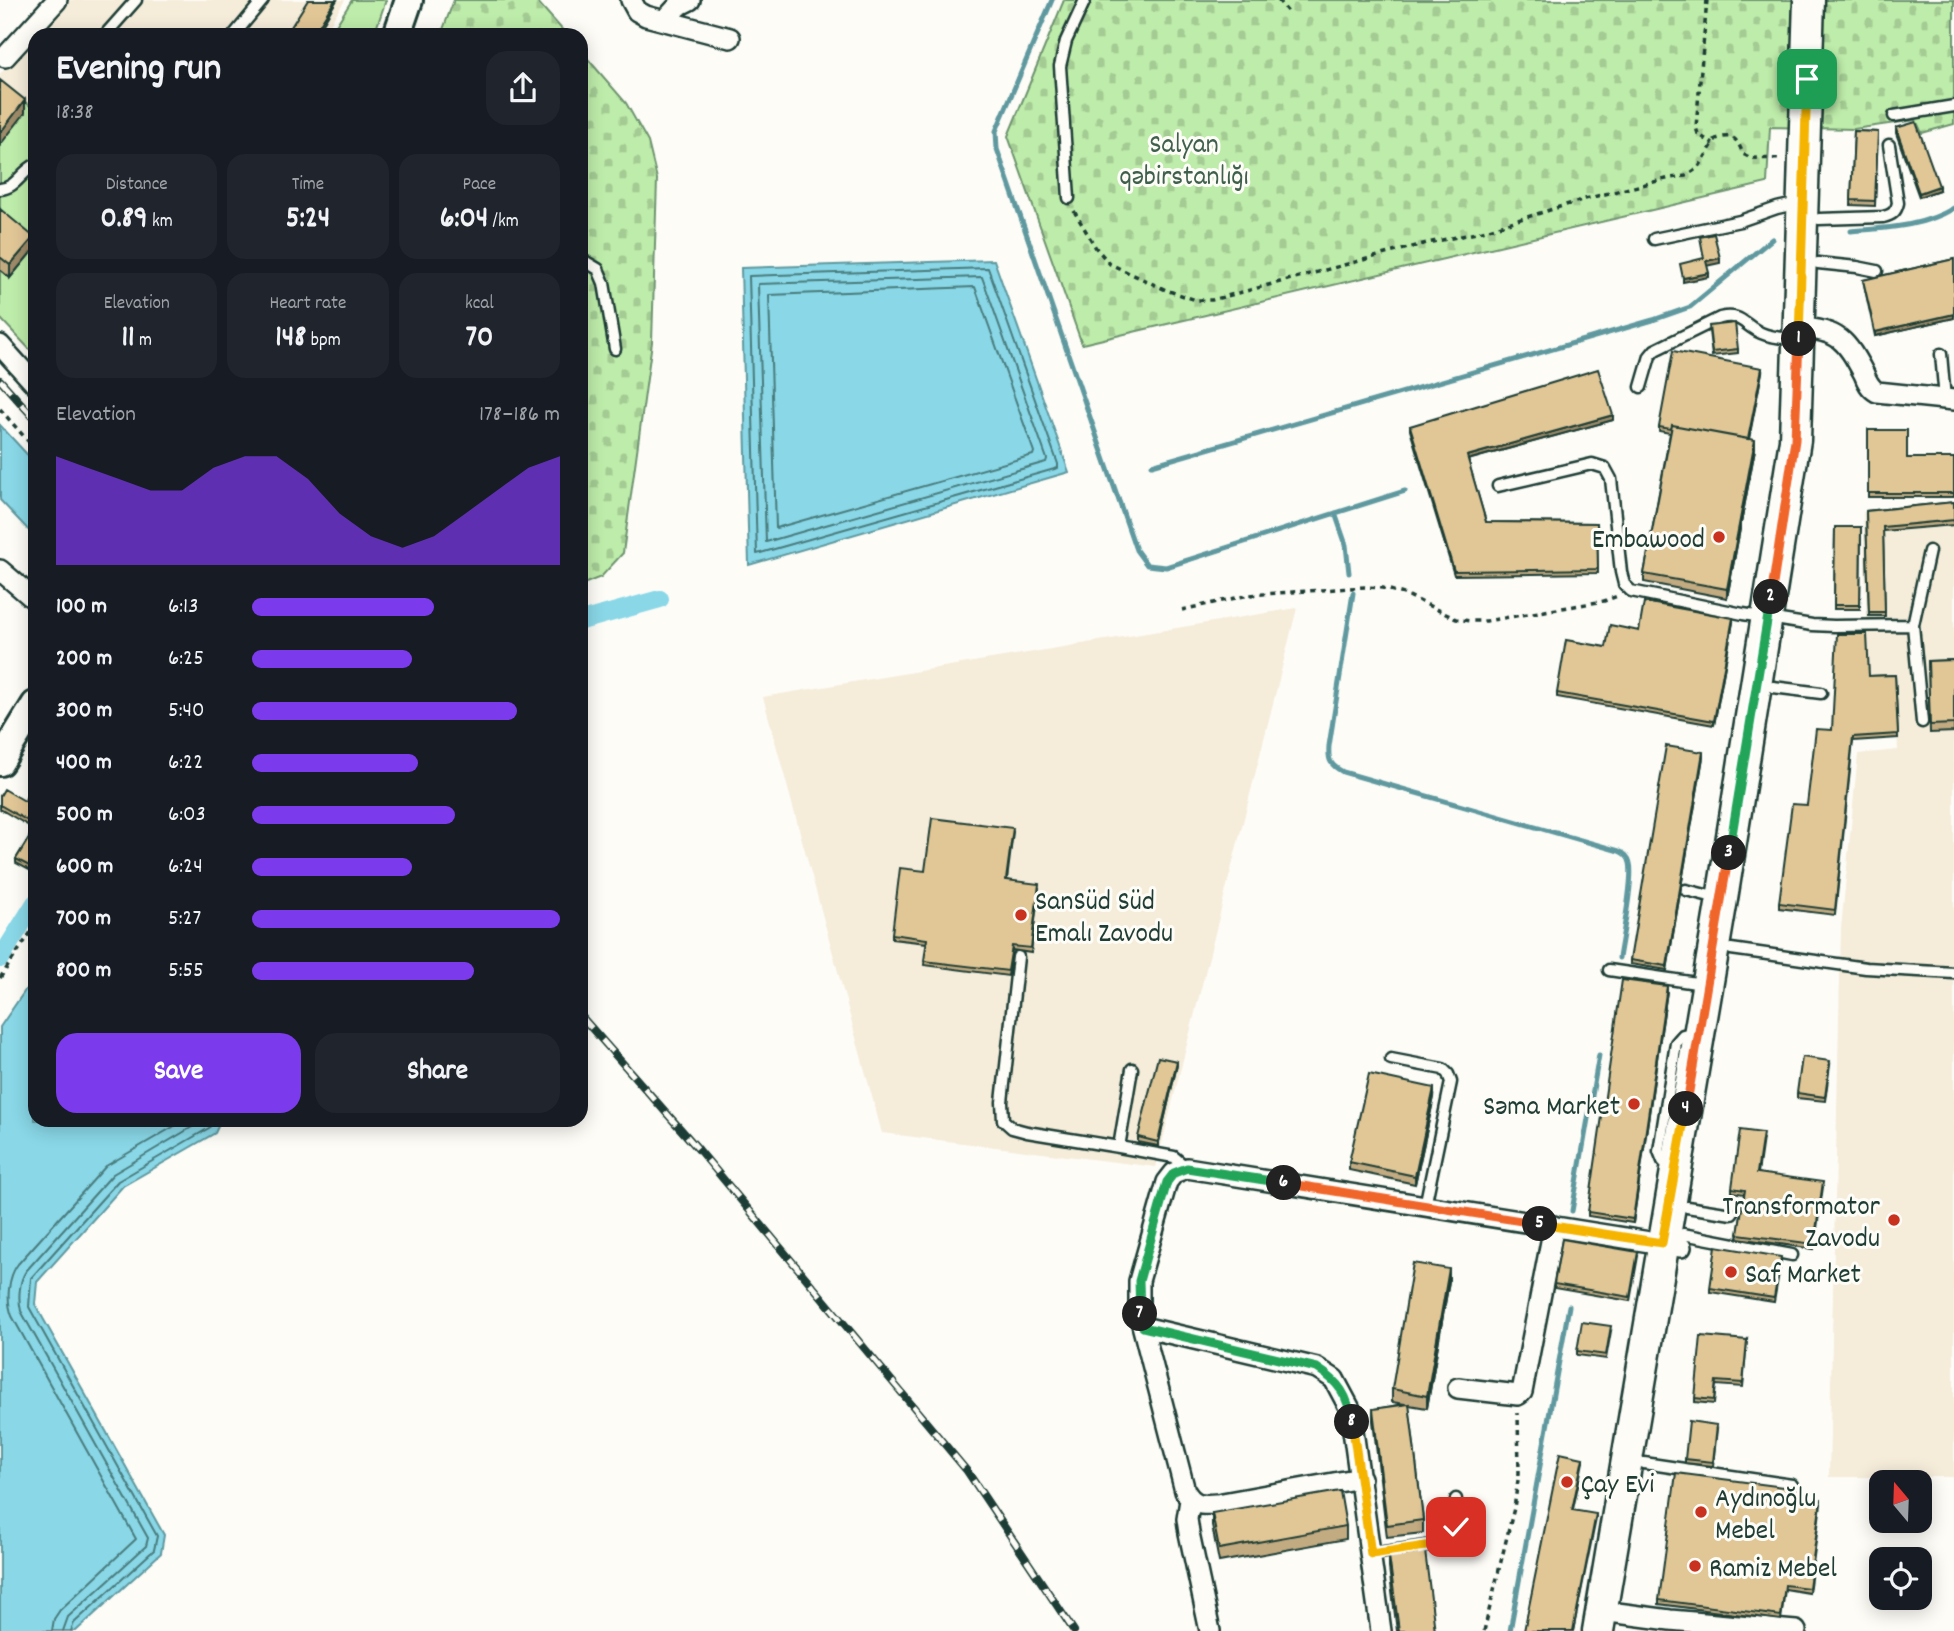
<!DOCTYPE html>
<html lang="en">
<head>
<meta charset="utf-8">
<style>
  body { margin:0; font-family:Dekko,sans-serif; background:#20242c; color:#f1f3f6; height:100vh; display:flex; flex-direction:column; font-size:26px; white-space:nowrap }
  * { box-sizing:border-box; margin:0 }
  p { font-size:23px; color:#9ea1a6 }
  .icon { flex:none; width:38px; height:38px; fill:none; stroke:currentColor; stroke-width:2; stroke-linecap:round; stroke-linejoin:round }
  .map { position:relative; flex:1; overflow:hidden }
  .drawer { position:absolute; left:28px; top:28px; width:560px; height:1099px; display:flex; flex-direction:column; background:#171b24; border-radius:21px; box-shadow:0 4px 18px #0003 }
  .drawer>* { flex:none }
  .needle { width:46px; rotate:341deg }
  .fabs { position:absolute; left:1869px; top:1470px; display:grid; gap:14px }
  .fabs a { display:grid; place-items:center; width:63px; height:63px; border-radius:14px; background:#171b24; box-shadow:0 4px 18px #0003; font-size:35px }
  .pin { position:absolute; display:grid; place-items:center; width:60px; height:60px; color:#fff; margin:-30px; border-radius:14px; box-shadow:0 4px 10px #0006 }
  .km { position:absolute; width:35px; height:35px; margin:-18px; border-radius:50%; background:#222; color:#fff; font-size:19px; line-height:35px; text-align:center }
  .round { display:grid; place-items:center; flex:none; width:74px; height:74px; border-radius:21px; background:#20242c }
  .overview { display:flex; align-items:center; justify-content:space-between; height:119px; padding:0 28px }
  h1 { font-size:38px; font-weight:800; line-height:52px }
  .stats { display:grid; grid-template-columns:repeat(3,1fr); gap:10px; height:119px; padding:7px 28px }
  .stats div { display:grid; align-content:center; border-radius:18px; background:#20242c; text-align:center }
  .stats b { font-size:30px; font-weight:800 }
  .stats small { font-size:19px; font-weight:400 }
  .stats p { font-size:19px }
  .chart { height:196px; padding:14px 28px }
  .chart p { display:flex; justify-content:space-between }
  .chart svg { width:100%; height:126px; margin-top:7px; fill:#7c3aed; opacity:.7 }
  .cta { display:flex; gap:14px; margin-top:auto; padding:14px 28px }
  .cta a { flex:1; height:80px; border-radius:21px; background:#7c3aed; color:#fff; font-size:28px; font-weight:800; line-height:80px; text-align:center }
  .cta a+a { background:#20242c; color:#f1f3f6 }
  ul { padding:0 28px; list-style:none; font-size:23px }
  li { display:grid; grid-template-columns:112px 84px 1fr; align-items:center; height:52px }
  li i { height:18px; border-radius:9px; background:#7c3aed }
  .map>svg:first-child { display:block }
  .built { fill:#f5ecda }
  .green { fill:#beecaa; stroke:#6e946f; stroke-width:2 }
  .cemetery { fill:url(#cemetery-stones); stroke:#6e946f; stroke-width:2 }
  .water { fill:#89d7e7; stroke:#5f999f; stroke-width:2 }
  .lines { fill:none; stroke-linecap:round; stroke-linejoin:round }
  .shore { stroke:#497b7c; stroke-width:2 }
  .stream { stroke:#5f999f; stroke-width:5 }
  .canal { stroke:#89d7e7; stroke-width:18 }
  .service-casing { stroke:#1f3d34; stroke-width:15 }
  .minor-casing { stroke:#1f3d34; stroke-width:24 }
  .secondary-casing { stroke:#1f3d34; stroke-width:32 }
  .primary-casing { stroke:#1f3d34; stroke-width:35 }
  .path { stroke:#1f3d34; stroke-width:3.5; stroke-dasharray:5 5; stroke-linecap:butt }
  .service { stroke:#fdfcf7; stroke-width:10 }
  .minor { stroke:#fdfcf7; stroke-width:19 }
  .secondary { stroke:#fdfcf7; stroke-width:26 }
  .primary { stroke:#fdfcf7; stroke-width:30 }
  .rail-casing { stroke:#1f3d34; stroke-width:8 }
  .rail { stroke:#fdfcf7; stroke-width:5; stroke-dasharray:16; stroke-linecap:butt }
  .wall { fill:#c2aa81; stroke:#1f3d34; stroke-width:2 }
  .shaded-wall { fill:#9e8b69; stroke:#1f3d34; stroke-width:2 }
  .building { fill:#e1c696; stroke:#1f3d34; stroke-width:2 }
  .split-1-casing { stroke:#fff; stroke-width:14 }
  .split-2-casing { stroke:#fff; stroke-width:14 }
  .split-3-casing { stroke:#fff; stroke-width:14 }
  .split-4-casing { stroke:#fff; stroke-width:14 }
  .split-5-casing { stroke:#fff; stroke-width:14 }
  .split-6-casing { stroke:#fff; stroke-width:14 }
  .split-7-casing { stroke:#fff; stroke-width:14 }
  .split-8-casing { stroke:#fff; stroke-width:14 }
  .split-9-casing { stroke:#fff; stroke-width:14 }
  .split-1 { stroke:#f5b400; stroke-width:9 }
  .split-2 { stroke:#f0652b; stroke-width:9 }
  .split-3 { stroke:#22a559; stroke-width:9 }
  .split-4 { stroke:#f0652b; stroke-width:9 }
  .split-5 { stroke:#f5b400; stroke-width:9 }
  .split-6 { stroke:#f0652b; stroke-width:9 }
  .split-7 { stroke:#22a559; stroke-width:9 }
  .split-8 { stroke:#22a559; stroke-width:9 }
  .split-9 { stroke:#f5b400; stroke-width:9 }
  .poi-dot { fill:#c8321e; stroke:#fdfcf7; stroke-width:2.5 }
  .labels { text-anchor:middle; stroke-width:6; stroke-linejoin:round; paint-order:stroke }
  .park-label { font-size:28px; fill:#3f604c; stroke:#fdfcf7 }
  .poi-label { font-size:28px; fill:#1f3d34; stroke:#fdfcf7; text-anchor:start }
</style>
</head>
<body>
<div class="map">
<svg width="1954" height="1631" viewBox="0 0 1954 1631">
  <defs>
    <pattern id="cemetery-stones" width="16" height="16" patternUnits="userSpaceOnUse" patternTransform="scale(1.75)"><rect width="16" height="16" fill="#beecaa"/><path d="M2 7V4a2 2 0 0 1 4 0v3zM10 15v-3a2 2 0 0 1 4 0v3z" fill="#a3cb93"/></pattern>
  </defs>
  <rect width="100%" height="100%" fill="#fdfcf7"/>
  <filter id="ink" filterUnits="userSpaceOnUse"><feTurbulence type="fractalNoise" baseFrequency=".0143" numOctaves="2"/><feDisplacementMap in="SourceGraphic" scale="14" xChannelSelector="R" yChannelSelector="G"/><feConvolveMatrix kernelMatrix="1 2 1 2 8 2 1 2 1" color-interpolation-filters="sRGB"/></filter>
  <g filter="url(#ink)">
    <!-- built -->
    <path class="built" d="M 69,0 L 345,0 L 323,35 L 36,35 Z
      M 35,36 L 35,110 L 0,81 L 0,74 Z
      M 1954,502 L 1954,1477 L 1829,1477 L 1841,929 L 1858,754 L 1898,750 L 1895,680 L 1869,680 L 1863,512 Z
      M 1297,608 L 1156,1167 L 882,1133 L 763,697 Z"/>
    <!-- green -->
    <path class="green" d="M 352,0 L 386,0 L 374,35 L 330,35 Z
      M 0,81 L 35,110 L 35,355 L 0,318 Z"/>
    <!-- cemetery -->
    <path class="cemetery" d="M 454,0 L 536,0 L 567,35 L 441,35 Z
      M 1064,0 L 1954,0 L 1954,124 L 1922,133 L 1916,120 L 1854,129 L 1770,127 L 1767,183 L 1082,344 L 1008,136 Z
      M 581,51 L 626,103 L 648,142 L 657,179 L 652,342 L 623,553 L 601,577 L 581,585 Z"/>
    <!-- water -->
    <path class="water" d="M 994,260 L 1069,472 L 749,565 L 741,268 Z
      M 0,425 L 35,463 L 35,537 L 0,500 Z
      M 35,976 L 35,1120 L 221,1120 L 215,1133 L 123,1186 L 37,1282 L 35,1304 L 164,1535 L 161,1553 L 76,1631 L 0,1631 L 0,1027 Z"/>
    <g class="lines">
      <!-- shore -->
      <path class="shore" d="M 988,268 L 1058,464 L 1058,468 L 757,554 L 749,276 Z
        M 982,277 L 1047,459 L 1046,462 L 766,542 L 758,284 Z
        M 975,287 L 1034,452 L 1033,455 L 776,528 L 769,295 Z
        M 52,1631 L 54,1619 L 60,1610 L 136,1539 L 12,1316 C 6,1300 8,1277 18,1264 L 106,1166 L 185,1120
        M 63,1631 L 68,1617 L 146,1546 L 148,1538 L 21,1311 C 18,1299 19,1281 26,1271 L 113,1174 L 204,1120
        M 71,1631 L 74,1623 L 154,1550 L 157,1536 L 29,1307 L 31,1278 L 118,1181 L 209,1128 L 214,1120"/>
      <!-- stream -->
      <path class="stream" d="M 1052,0 L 996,131 L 997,149 L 1136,550 L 1147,565 L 1166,567 L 1405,491
        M 1851,231 C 1886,228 1923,227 1954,208
        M 1152,465 L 1653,320 L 1690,307 L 1772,239
        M 1335,513 L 1346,545 L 1349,573
        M 1353,593 L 1329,746 C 1328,760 1330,765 1343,772 L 1619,851 C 1624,853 1629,857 1630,863 C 1634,879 1622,938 1619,958
        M 1572,1211 L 1599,1055
        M 1510,1631 L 1569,1306"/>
      <!-- canal -->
      <path class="canal" d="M 581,621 L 660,599
        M 0,959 L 35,903"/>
      <defs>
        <path id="service" d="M 105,35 L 136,0
          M 234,35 L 263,0
          M 1894,116 L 1954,106
          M 0,189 C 16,188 21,172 35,165
          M 1069,198 L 1060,66 L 1066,41 L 1085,0
          M 1819,219 L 1883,217 C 1892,215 1896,212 1898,203 L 1889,145
          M 1654,239 L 1740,221 L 1777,208 L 1799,203
          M 581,259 L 598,269 L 604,283 L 615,349
          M 1818,263 L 1857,267 L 1877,271
          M 1941,354 L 1945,399
          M 1641,387 L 1650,356 L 1655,350 L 1720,318 C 1742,313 1743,325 1761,333 C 1772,338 1784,338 1795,339
          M 1498,486 L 1592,464 L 1605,468 L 1611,479 L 1621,572 L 1624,584 L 1631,591 L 1743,614 L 1812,625 L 1834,626 L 1913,625 L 1929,551
          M 1913,625 L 1922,722
          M 1773,687 L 1821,693
          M 32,800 L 35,795
          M 1686,890 L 1718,898
          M 1731,949 L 1866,968 L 1954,973
          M 1018,957 L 1002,1102 L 1003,1120 L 1012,1128 L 1027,1132 L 1119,1147
          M 1609,970 L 1703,984
          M 1391,1059 L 1443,1069 L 1448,1074 L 1451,1082 L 1425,1206
          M 1132,1069 L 1119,1147 L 1174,1157 L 1187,1168
          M 1673,1169 L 1663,1161 L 1659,1151 L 1676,1043 L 1683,1035 L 1695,1032
          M 1687,1207 L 1732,1214
          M 1683,1234 L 1792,1255
          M 1644,1463 L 1792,1485
          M 1371,1554 L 1447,1543 C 1460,1533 1456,1514 1456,1499"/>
        <path id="minor" d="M 631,0 L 637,11 L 646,16 L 730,38
          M 666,19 L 678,6 L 690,0
          M 5,57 L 57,0
          M 1799,328 C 1839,330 1846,340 1864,374 C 1867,382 1870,388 1877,392 L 1954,400
          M 0,345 L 35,384
          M 0,570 L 35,600
          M 1143,1327 L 1317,1368 L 1334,1379 L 1350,1409 L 1381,1631
          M 1458,1388 L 1518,1395 L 1522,1392 L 1554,1226
          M 1361,1478 L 1217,1504 C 1201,1505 1194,1506 1185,1491 L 1139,1313 L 1139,1281 L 1167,1182 L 1174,1173 L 1187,1168 L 1681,1247
          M 1190,1500 L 1187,1519 L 1189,1533 L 1210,1631
          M 1602,1611 L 1670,1620 L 1796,1631"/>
        <path id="secondary" d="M 397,35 L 409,0
          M 0,762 L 35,705"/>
        <path id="primary" d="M 1598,1631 L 1722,899 L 1795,440 L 1809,0"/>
      </defs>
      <!-- service casing -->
      <use href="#service" class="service-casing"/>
      <!-- minor casing -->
      <use href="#minor" class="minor-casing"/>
      <!-- secondary casing -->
      <use href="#secondary" class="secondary-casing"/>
      <!-- primary casing -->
      <use href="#primary" class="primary-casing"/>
      <!-- path -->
      <path class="path" d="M 1278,0 L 1287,11
        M 1707,0 L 1696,127 L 1698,134 L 1713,144
        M 1074,211 L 1096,248 L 1110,264 L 1166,290 L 1196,300 L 1212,300 L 1427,243 L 1476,233 L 1585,199 L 1670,178 L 1686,176 L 1699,167 L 1716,139 C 1734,133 1737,139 1743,154 L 1751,158 L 1782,159
        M 0,409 L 35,449
        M 1182,610 L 1249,595 L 1365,587 L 1383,588 L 1407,595 L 1456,619 L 1471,621 L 1486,621 L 1604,601 L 1620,595
        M 0,978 L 35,926
        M 1484,1631 L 1514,1508 L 1519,1473 L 1518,1413"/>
      <!-- service -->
      <use href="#service" class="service"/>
      <!-- minor -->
      <use href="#minor" class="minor"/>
      <!-- secondary -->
      <use href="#secondary" class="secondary"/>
      <!-- primary -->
      <use href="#primary" class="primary"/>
      <defs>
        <path id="rail" d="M 0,380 L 35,419
          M 581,1016 L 699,1150 L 967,1471 L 1074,1631"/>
      </defs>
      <!-- rail casing -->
      <use href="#rail" class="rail-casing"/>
      <!-- rail -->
      <use href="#rail" class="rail"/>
    </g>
    <!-- wall -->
    <path class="wall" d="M 1896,128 L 1939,190 L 1919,197 L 1896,133 Z
      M 1854,131 L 1878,132 L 1875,206 L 1851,205 Z
      M 0,209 L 34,249 L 10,278 L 0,270 Z
      M 1954,259 L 1954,318 L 1875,336 L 1863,280 Z
      M 1709,331 L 1738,349 L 1738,353 L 1712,356 Z
      M 1762,372 L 1749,439 L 1755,449 L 1727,598 L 1644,582 L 1644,574 L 1670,433 L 1659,431 L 1659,427 Z
      M 1613,420 L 1468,460 L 1486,522 L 1597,523 L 1598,573 L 1454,575 L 1410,430 L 1410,426 Z
      M 1868,430 L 1907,458 L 1954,458 L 1954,497 L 1868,497 Z
      M 1954,502 L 1954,525 L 1883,531 L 1885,616 L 1869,616 L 1866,511 Z
      M 1835,527 L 1861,527 L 1860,609 L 1834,609 Z
      M 1733,622 L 1714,725 L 1557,697 L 1557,693 L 1606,647 L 1639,631 Z
      M 1954,660 L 1954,732 L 1930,733 L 1928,661 Z
      M 1895,675 L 1898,738 L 1853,741 L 1835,915 L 1779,908 L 1779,903 L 1807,805 L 1869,676 Z
      M 1703,757 L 1667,970 L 1630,964 L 1630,960 Z
      M 0,796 L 35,807 L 35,864 L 31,871 L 16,863 L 16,859 L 34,829 L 0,809 Z
      M 1013,832 L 1007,880 L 1039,888 L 1031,953 L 1012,950 L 1008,976 L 924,965 L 927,943 L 892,939 L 892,934 L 925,871 Z
      M 1667,991 L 1633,1223 L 1588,1216 L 1588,1212 Z
      M 1177,1065 L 1158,1146 L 1138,1142 L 1138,1137 Z
      M 1830,1065 L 1825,1101 L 1797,1098 L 1797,1093 Z
      M 1434,1097 L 1415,1184 L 1349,1170 L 1349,1162 Z
      M 1763,1138 L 1758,1173 L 1823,1187 L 1814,1249 L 1738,1238 L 1744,1194 L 1732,1192 L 1732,1188 Z
      M 1638,1256 L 1630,1301 L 1554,1288 L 1554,1284 Z
      M 1781,1261 L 1774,1302 L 1710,1292 L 1710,1288 Z
      M 1449,1281 L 1427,1408 L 1409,1405 L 1423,1520 L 1423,1533 L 1387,1537 L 1373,1421 L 1373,1409 L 1405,1404 L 1392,1402 L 1392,1389 Z
      M 1611,1331 L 1606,1359 L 1577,1355 L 1577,1351 Z
      M 1747,1340 L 1743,1387 L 1716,1385 L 1714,1404 L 1695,1402 L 1695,1398 Z
      M 1717,1429 L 1713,1466 L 1685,1463 L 1685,1459 Z
      M 1799,1497 L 1821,1504 L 1809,1593 L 1785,1589 L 1781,1620 L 1659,1604 L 1659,1600 Z
      M 1212,1513 L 1346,1526 L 1346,1539 L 1219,1562 L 1212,1526 Z
      M 1389,1556 L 1435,1631 L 1397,1631 L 1389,1568 Z"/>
    <!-- shaded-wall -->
    <path class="shaded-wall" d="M 335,0 L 337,0 L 316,35 L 313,35 Z
      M 25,100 L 25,113 L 0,145 L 0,133 Z
      M 1939,186 L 1939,190 L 1919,197 L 1919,193 Z
      M 34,237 L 34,249 L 10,278 L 10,265 Z
      M 1720,258 L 1720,263 L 1706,266 L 1706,261 Z
      M 1709,273 L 1709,277 L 1683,282 L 1683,278 Z
      M 1954,314 L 1954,318 L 1875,336 L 1875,332 Z
      M 1762,368 L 1762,372 L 1747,447 L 1747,443 Z
      M 1613,415 L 1613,420 L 1467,460 L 1467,456 Z
      M 1755,440 L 1755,449 L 1727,598 L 1727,589 Z
      M 1733,618 L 1733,622 L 1714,725 L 1714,721 Z
      M 1703,752 L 1703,757 L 1667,970 L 1667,966 Z
      M 1667,986 L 1667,991 L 1633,1223 L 1633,1219 Z
      M 1177,1061 L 1177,1065 L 1158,1146 L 1158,1142 Z
      M 1434,1088 L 1434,1097 L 1415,1184 L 1415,1176 Z
      M 1449,1269 L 1449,1281 L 1427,1408 L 1427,1396 Z
      M 1583,1458 L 1583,1462 L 1572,1514 L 1572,1510 Z
      M 1596,1514 L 1596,1519 L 1573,1631 Z"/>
    <!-- building -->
    <path class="building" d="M 308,0 L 335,0 L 313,35 L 286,35 Z
      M 0,80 L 25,100 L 0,133 Z
      M 1916,122 L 1939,186 L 1919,193 L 1896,128 Z
      M 1854,131 L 1878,132 L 1875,201 L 1851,200 Z
      M 0,209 L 34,237 L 10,265 L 0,257 Z
      M 1714,234 L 1720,258 L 1706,261 L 1709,273 L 1683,278 L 1680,264 L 1704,258 L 1700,237 Z
      M 1954,259 L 1954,314 L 1875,332 L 1863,280 Z
      M 1735,323 L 1738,349 L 1712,352 L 1709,326 Z
      M 1673,351 L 1762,368 L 1748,439 L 1672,425 L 1671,429 L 1659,427 Z
      M 1598,369 L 1613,415 L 1467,456 L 1486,522 L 1597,523 L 1598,569 L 1454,571 L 1410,426 Z
      M 1672,425 L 1755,440 L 1727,589 L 1644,574 Z
      M 1868,430 L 1907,430 L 1907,458 L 1954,458 L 1954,493 L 1868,493 Z
      M 1954,502 L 1954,520 L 1883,527 L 1885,612 L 1869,612 L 1866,511 Z
      M 1835,527 L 1861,527 L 1860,605 L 1834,605 Z
      M 1644,602 L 1733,618 L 1714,721 L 1557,693 L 1566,640 L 1606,647 L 1610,625 L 1639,631 Z
      M 1837,634 L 1867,634 L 1869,676 L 1895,675 L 1898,734 L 1853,737 L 1835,910 L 1779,903 L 1792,804 L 1807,805 L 1816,729 L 1832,730 Z
      M 1954,660 L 1954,724 L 1930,725 L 1928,661 Z
      M 1666,746 L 1703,752 L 1667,966 L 1630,960 Z
      M 4,789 L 35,807 L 35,825 L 0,805 L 0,796 Z
      M 932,818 L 1013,828 L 1006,880 L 1039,884 L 1031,948 L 1012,946 L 1008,971 L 924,961 L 927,939 L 892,934 L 900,868 L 925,871 Z
      M 35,828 L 35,860 L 31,867 L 16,859 Z
      M 1622,980 L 1667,986 L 1633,1219 L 1588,1212 Z
      M 1158,1057 L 1177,1061 L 1158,1142 L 1138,1137 Z
      M 1802,1057 L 1830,1061 L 1825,1097 L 1797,1093 Z
      M 1369,1074 L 1434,1088 L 1415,1176 L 1349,1162 Z
      M 1740,1130 L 1763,1133 L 1757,1173 L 1823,1182 L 1814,1244 L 1738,1234 L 1745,1190 L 1732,1188 Z
      M 1562,1239 L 1638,1252 L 1630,1297 L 1554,1284 Z
      M 1716,1246 L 1781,1257 L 1774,1298 L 1710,1288 Z
      M 1413,1263 L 1449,1269 L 1427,1396 L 1392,1389 Z
      M 1582,1322 L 1611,1326 L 1606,1355 L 1577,1351 Z
      M 1701,1336 L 1747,1340 L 1743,1383 L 1716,1381 L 1714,1400 L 1695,1398 Z
      M 1409,1404 L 1423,1520 L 1387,1525 L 1373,1409 Z
      M 1689,1421 L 1717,1425 L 1713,1462 L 1685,1459 Z
      M 1560,1453 L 1583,1458 L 1572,1510 L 1596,1514 L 1573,1631 L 1524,1631 Z
      M 1676,1473 L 1799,1489 L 1798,1497 L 1821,1500 L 1809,1588 L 1785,1585 L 1781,1616 L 1659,1600 Z
      M 1340,1491 L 1346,1526 L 1219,1549 L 1212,1513 Z
      M 1425,1551 L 1435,1631 L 1399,1631 L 1389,1556 Z"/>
  </g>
  <g class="lines" filter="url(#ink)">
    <defs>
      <path id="split-1" d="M 1799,339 L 1807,79"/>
      <path id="split-2" d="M 1771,597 L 1795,440 L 1799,339"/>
      <path id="split-3" d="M 1729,853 L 1771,597"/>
      <path id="split-4" d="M 1686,1109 L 1729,853"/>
      <path id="split-5" d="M 1540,1224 L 1662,1243 L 1686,1109"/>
      <path id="split-6" d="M 1284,1183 L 1540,1224"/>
      <path id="split-7" d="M 1140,1314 L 1139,1281 L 1167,1182 L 1174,1173 L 1187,1168 L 1284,1183"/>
      <path id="split-8" d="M 1140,1314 L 1143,1327 L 1317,1368 C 1339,1382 1348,1395 1352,1422"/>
      <path id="split-9" d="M 1352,1422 L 1371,1554 L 1447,1543 L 1453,1538 L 1456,1527"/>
    </defs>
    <!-- split-1 casing -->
    <use href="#split-1" class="split-1-casing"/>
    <!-- split-2 casing -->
    <use href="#split-2" class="split-2-casing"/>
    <!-- split-3 casing -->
    <use href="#split-3" class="split-3-casing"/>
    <!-- split-4 casing -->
    <use href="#split-4" class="split-4-casing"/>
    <!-- split-5 casing -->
    <use href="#split-5" class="split-5-casing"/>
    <!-- split-6 casing -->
    <use href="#split-6" class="split-6-casing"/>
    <!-- split-7 casing -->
    <use href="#split-7" class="split-7-casing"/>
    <!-- split-8 casing -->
    <use href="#split-8" class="split-8-casing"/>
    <!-- split-9 casing -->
    <use href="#split-9" class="split-9-casing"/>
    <!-- split-1 -->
    <use href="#split-1" class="split-1"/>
    <!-- split-2 -->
    <use href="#split-2" class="split-2"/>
    <!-- split-3 -->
    <use href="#split-3" class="split-3"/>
    <!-- split-4 -->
    <use href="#split-4" class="split-4"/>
    <!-- split-5 -->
    <use href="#split-5" class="split-5"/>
    <!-- split-6 -->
    <use href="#split-6" class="split-6"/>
    <!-- split-7 -->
    <use href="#split-7" class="split-7"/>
    <!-- split-8 -->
    <use href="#split-8" class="split-8"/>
    <!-- split-9 -->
    <use href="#split-9" class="split-9"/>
  </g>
  <!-- markers -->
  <g class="poi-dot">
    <circle cx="1719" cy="537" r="7"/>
    <circle cx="1021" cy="915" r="7"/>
    <circle cx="1634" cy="1104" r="7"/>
    <circle cx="1894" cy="1220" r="7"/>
    <circle cx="1731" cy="1272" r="7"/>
    <circle cx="1567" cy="1482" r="7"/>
    <circle cx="1701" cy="1512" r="7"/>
    <circle cx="1695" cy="1566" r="7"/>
  </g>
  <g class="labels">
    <!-- park labels -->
    <g class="park-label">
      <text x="1184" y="152">Salyan<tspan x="1184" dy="32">qəbirstanlığı</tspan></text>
    </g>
    <!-- poi labels -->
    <g class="poi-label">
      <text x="1705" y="547" text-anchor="end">Embawood</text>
      <text x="1035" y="909">SanSüd Süd<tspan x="1035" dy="32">Emalı Zavodu</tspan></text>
      <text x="1620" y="1114" text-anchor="end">Səma Market</text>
      <text x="1880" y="1214" text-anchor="end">Transformator<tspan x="1880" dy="32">Zavodu</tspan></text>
      <text x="1745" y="1282">Saf Market</text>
      <text x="1581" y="1492">Çay Evi</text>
      <text x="1715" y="1506">Aydınoğlu<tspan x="1715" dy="32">Mebel</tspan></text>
      <text x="1709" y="1576">Ramiz Mebel</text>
    </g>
  </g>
</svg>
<div class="fabs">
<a><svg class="needle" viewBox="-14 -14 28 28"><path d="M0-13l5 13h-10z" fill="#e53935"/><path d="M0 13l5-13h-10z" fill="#9ea1a6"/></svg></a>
<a><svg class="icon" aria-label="locate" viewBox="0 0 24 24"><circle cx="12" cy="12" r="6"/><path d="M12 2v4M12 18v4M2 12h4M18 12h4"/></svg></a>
</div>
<div class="pin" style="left:1807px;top:79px;background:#1e9e55"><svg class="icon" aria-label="arrive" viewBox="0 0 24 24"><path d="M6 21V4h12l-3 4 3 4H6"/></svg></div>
<div class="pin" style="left:1456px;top:1527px;background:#d93025"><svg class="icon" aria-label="check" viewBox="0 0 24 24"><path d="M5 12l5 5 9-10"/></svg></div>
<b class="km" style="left:1799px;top:339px">1</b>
<b class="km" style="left:1771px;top:597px">2</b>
<b class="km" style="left:1729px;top:853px">3</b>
<b class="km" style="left:1686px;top:1109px">4</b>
<b class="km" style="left:1540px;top:1224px">5</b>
<b class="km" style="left:1284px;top:1183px">6</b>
<b class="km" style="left:1140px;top:1314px">7</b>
<b class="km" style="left:1352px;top:1422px">8</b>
<section class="drawer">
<div class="overview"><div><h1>Evening run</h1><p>18:38</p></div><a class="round"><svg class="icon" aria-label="share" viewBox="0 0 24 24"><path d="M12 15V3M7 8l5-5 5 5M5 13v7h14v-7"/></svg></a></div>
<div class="stats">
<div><p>Distance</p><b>0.89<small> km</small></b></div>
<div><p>Time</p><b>5:24</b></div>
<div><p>Pace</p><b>6:04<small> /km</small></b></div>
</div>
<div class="stats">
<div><p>Elevation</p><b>11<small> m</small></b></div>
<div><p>Heart rate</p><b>148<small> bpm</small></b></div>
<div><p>kcal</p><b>70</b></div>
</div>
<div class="chart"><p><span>Elevation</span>178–186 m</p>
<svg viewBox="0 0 160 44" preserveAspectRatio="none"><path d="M0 44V6L10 10L20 14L30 18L40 18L50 10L60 6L70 6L80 14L90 26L100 34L110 38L120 34L130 26L140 18L150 10L160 6V44z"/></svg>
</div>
<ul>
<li><b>100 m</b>6:13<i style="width:59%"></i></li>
<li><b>200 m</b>6:25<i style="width:52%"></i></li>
<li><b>300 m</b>5:40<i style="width:86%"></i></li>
<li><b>400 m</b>6:22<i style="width:54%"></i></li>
<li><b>500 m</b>6:03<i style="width:66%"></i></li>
<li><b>600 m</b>6:24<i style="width:52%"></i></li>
<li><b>700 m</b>5:27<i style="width:100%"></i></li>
<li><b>800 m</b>5:55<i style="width:72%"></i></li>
</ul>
<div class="cta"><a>Save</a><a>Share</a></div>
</section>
</div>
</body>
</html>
